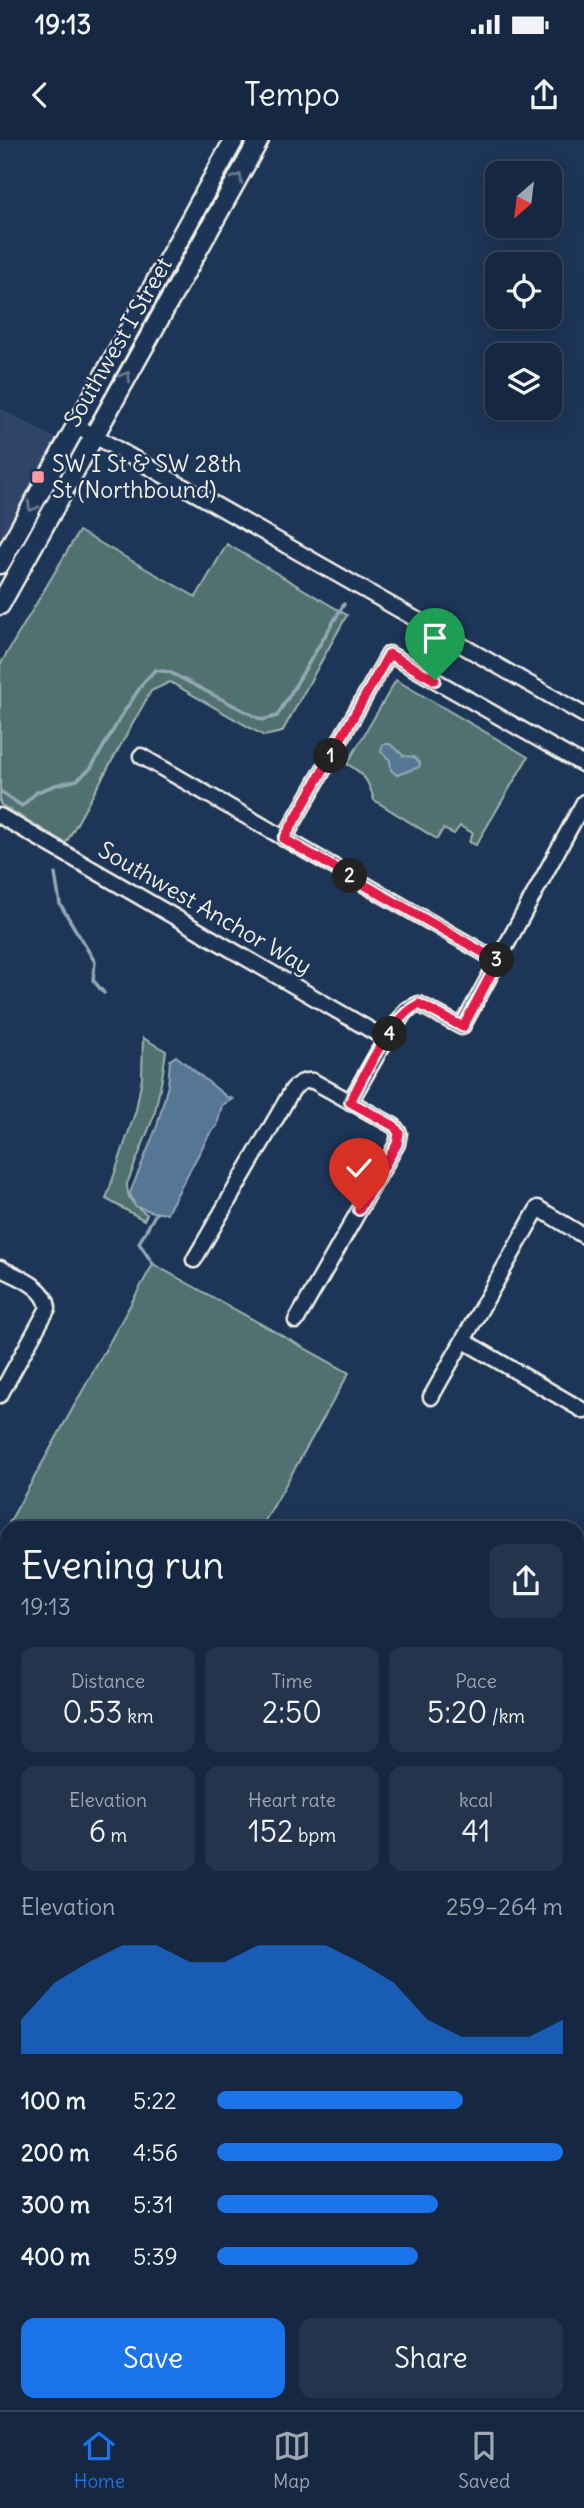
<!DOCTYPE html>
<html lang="en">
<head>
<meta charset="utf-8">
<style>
  body { margin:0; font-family:Delius,sans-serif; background:#23344c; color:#f1f3f6; height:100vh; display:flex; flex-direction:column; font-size:26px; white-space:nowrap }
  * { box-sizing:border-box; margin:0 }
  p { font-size:23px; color:#9ea6b1 }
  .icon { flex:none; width:38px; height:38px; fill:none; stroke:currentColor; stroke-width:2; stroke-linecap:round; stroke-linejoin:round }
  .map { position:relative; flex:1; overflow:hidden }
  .side { position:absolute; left:0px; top:1381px; width:584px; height:891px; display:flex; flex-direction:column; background:#162841; border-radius:21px 21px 0 0; box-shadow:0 4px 18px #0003,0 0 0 2px #35445a }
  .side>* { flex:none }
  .needle { width:46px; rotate:208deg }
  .controls { position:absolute; left:485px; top:21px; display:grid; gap:14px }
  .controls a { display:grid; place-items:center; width:77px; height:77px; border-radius:14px; background:#162841; box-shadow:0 4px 18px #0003,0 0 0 2px #35445a; font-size:35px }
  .pin { position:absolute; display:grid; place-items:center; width:60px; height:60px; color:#fff; margin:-72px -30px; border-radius:50% 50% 50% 0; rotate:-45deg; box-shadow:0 0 7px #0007 }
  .pin .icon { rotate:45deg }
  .km { position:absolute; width:35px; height:35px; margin:-18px; border-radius:50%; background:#222; color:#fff; font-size:19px; line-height:35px; text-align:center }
  .round { display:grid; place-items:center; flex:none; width:74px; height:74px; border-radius:14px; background:#23344c }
  .summary { display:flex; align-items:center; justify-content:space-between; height:119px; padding:0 21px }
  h1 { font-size:38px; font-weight:600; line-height:52px }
  .stats { display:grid; grid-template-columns:repeat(3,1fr); gap:10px; height:119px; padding:7px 21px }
  .stats div { display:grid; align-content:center; border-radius:14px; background:#23344c; text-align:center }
  .stats b { font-size:30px; font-weight:600 }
  .stats small { font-size:19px; font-weight:400 }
  .stats p { font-size:19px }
  .chart { height:196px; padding:14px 21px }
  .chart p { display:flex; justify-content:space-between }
  .chart svg { width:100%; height:126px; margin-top:7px; fill:#1a73e8; opacity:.7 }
  .cta { display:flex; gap:14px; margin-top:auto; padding:14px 21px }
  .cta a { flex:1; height:80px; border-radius:14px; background:#1a73e8; color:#fff; font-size:28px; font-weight:600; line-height:80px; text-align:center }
  .cta a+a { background:#23344c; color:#f1f3f6 }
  ul { padding:0 21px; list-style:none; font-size:23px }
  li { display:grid; grid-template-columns:112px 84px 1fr; align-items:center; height:52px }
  li i { height:18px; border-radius:9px; background:#1a73e8 }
  .status { display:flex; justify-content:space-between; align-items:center; height:49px; padding:0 35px; background:#162841; direction:ltr }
  .status svg { height:19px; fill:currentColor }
  header { display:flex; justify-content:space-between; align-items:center; height:91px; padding:0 21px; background:#162841; font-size:32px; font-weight:600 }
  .menu { display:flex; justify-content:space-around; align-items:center; height:98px; border-top:2px solid #35445a; background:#162841; font-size:19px; color:#9ea6b1 }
  .menu a { display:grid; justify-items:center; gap:4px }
  .menu .selected { color:#1a73e8 }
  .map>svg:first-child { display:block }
  .built { fill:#2d4568 }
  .green { fill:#517171; stroke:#a2b1ac; stroke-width:2 }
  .water { fill:#557695; stroke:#95a7b6; stroke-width:2 }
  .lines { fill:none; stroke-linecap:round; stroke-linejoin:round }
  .stream { stroke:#95a7b6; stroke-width:3.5 }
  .minor-casing { stroke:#f4f1e8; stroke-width:19 }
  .major-casing { stroke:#f4f1e8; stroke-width:23 }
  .minor { stroke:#1d3557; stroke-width:14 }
  .major { stroke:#1d3557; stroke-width:18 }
  .oneway { stroke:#68778a }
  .route-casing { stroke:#fff; stroke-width:14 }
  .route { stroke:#e11d48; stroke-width:9 }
  .poi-dot { fill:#ff9aa2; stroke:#1d3557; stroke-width:2.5 }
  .labels { text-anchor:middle; stroke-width:5; stroke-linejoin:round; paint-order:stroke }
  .street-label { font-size:23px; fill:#f4f1e8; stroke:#1d3557 }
  .poi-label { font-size:23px; fill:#f4f1e8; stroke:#1d3557; text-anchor:start }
</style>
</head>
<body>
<div class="status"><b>19:13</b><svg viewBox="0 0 49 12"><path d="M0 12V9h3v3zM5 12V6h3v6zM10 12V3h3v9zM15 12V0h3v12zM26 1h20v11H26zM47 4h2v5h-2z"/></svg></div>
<header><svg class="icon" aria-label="back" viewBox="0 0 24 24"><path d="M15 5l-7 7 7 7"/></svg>Tempo<svg class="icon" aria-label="share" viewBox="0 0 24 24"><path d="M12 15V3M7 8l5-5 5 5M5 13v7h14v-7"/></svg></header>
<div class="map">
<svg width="584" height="2270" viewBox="0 0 584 2270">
  <rect width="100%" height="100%" fill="#1d3557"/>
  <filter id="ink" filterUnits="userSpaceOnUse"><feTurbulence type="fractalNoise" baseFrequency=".0143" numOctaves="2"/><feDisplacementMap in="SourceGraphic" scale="14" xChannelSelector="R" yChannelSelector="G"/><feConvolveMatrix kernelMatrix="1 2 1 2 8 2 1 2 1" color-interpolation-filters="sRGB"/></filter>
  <g filter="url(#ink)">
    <!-- built -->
    <path class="built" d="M 0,268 L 57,299 L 0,401 Z"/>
    <!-- green -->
    <path class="green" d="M 79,391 L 196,457 L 227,404 L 347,475 L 282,592 L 264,596 L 170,542 L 151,551 L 66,703 L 0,664 L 0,525 Z
      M 396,540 L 528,617 L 476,705 L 469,702 L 473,693 L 460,686 L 454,694 L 443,689 L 437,699 L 374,660 C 369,642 364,633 347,624 Z
      M 143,898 L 166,911 L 162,939 L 154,976 L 127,1044 C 127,1060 134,1066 147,1074 L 144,1080 L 106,1059 L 136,970 L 142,938 Z
      M 153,1124 L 349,1233 L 261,1388 L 7,1388 L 7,1410 L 0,1406 L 0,1399 Z"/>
    <!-- water -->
    <path class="water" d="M 383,604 L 390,604 L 404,616 L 414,617 L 420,623 L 419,627 L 397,635 L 391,630 L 390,620 L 381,612 Z
      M 176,916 L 227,957 L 233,959 L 222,965 L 217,986 L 210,993 L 167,1073 L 156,1073 L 135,1066 L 130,1053 L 157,986 L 168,945 L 170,920 Z"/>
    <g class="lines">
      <!-- stream -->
      <path class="stream" d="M 0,651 L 22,666 L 37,652 L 56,645 L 77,640 L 91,628 L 122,575 L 143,543 L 155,530 L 169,532 L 262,580 L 277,576 L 344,464
        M 55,734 L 60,764 L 95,822 L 93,840 L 104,853
        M 153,1124 L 139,1103 L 156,1073
        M 0,2107 L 7,2110
        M 578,2146 L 584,2141
        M 105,2264 L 111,2270
        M 205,2270 L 226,2264"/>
      <defs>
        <path id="minor" d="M 77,286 L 584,575
          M 141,616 L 498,821
          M 0,676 L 386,899
          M 284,699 L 389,514 L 584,625
          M 350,962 L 379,911 L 406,870 L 419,864 L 462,887 L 584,662
          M 194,1120 L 293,949 C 299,943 304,940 313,941 L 394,986 L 399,993 L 397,1004 L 296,1181
          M 0,1128 C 17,1137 46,1146 48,1168 L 0,1255
          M 464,1201 L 584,1271
          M 431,1257 L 538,1068 L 584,1096
          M 0,1417 L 7,1421
          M 0,1565 L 7,1560
          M 0,1638 L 7,1636
          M 0,1704 L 7,1704
          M 0,2225 L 7,2213"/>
        <path id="major" d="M 0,424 L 234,0
          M 0,465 L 259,0"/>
      </defs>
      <!-- minor casing -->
      <use href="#minor" class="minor-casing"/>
      <!-- major casing -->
      <use href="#major" class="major-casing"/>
      <!-- minor -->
      <use href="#minor" class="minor"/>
      <!-- major -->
      <use href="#major" class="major"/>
    </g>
    <!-- one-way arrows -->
    <defs><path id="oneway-chevron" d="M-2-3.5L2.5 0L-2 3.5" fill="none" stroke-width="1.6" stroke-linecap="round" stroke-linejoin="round" transform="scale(1.75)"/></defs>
    <g class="oneway">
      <use href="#oneway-chevron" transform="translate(238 38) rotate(-61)"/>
      <use href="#oneway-chevron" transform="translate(126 236) rotate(-60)"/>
      <use href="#oneway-chevron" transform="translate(32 367) rotate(119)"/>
    </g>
  </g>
  <g class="lines" filter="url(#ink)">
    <defs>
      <path id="route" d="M 359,1070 L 397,1004 L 399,993 L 394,986 L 350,962 C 366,933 390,877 419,864 L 463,887 L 498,821 L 284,699 L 389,514 L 435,540"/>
    </defs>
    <!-- route casing -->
    <use href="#route" class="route-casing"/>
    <!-- route -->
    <use href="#route" class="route"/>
  </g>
  <!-- markers -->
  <rect class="poi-dot" x="31" y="330" width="14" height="14" rx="3.5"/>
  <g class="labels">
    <!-- street labels -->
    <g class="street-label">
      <text transform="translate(118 202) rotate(-60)" y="8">Southwest I Street</text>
      <text transform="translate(205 768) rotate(30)" y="8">Southwest Anchor Way</text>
    </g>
    <!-- poi labels -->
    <g class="poi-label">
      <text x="52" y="332">SW I St &amp; SW 28th<tspan x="52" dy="26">St (Northbound)</tspan></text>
    </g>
  </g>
</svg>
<div class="controls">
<a><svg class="needle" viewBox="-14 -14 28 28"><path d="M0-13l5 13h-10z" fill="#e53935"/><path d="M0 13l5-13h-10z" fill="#9ea6b1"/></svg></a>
<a><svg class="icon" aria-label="locate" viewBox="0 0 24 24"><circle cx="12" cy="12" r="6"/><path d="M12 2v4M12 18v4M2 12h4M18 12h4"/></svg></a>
<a><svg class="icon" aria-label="layers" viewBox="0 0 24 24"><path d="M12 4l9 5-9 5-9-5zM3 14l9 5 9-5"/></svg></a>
</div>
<div class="pin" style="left:435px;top:540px;background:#1e9e55"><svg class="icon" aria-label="arrive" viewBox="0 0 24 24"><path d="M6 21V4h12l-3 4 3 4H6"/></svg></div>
<div class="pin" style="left:359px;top:1070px;background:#d93025"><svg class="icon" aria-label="check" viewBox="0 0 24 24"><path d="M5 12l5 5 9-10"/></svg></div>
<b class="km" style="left:331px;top:616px">1</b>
<b class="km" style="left:350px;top:736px">2</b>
<b class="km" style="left:497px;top:820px">3</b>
<b class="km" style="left:390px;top:894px">4</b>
<section class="side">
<div class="summary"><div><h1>Evening run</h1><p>19:13</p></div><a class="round"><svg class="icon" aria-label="share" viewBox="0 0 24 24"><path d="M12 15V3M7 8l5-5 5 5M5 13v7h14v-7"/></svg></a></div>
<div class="stats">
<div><p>Distance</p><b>0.53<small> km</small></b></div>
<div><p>Time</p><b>2:50</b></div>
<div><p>Pace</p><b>5:20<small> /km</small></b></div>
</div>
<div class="stats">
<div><p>Elevation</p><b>6<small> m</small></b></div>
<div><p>Heart rate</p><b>152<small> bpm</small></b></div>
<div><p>kcal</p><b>41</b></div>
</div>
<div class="chart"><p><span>Elevation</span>259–264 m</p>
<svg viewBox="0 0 160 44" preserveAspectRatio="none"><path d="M0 44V32L10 19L20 12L30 6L40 6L50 12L60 12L70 6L80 6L90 6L100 12L110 19L120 32L130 38L140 38L150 38L160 32V44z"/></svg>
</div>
<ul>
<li><b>100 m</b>5:22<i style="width:71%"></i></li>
<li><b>200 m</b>4:56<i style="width:100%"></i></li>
<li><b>300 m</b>5:31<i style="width:64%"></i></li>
<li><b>400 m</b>5:39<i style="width:58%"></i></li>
</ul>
<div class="cta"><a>Save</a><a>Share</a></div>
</section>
</div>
<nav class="menu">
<a class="selected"><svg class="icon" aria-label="home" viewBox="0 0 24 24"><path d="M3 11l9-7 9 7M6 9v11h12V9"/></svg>Home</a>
<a><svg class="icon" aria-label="map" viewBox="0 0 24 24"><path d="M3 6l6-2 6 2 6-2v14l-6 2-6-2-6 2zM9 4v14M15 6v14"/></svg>Map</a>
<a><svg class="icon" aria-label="saved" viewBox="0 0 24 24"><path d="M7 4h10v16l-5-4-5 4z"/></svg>Saved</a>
</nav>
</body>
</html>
